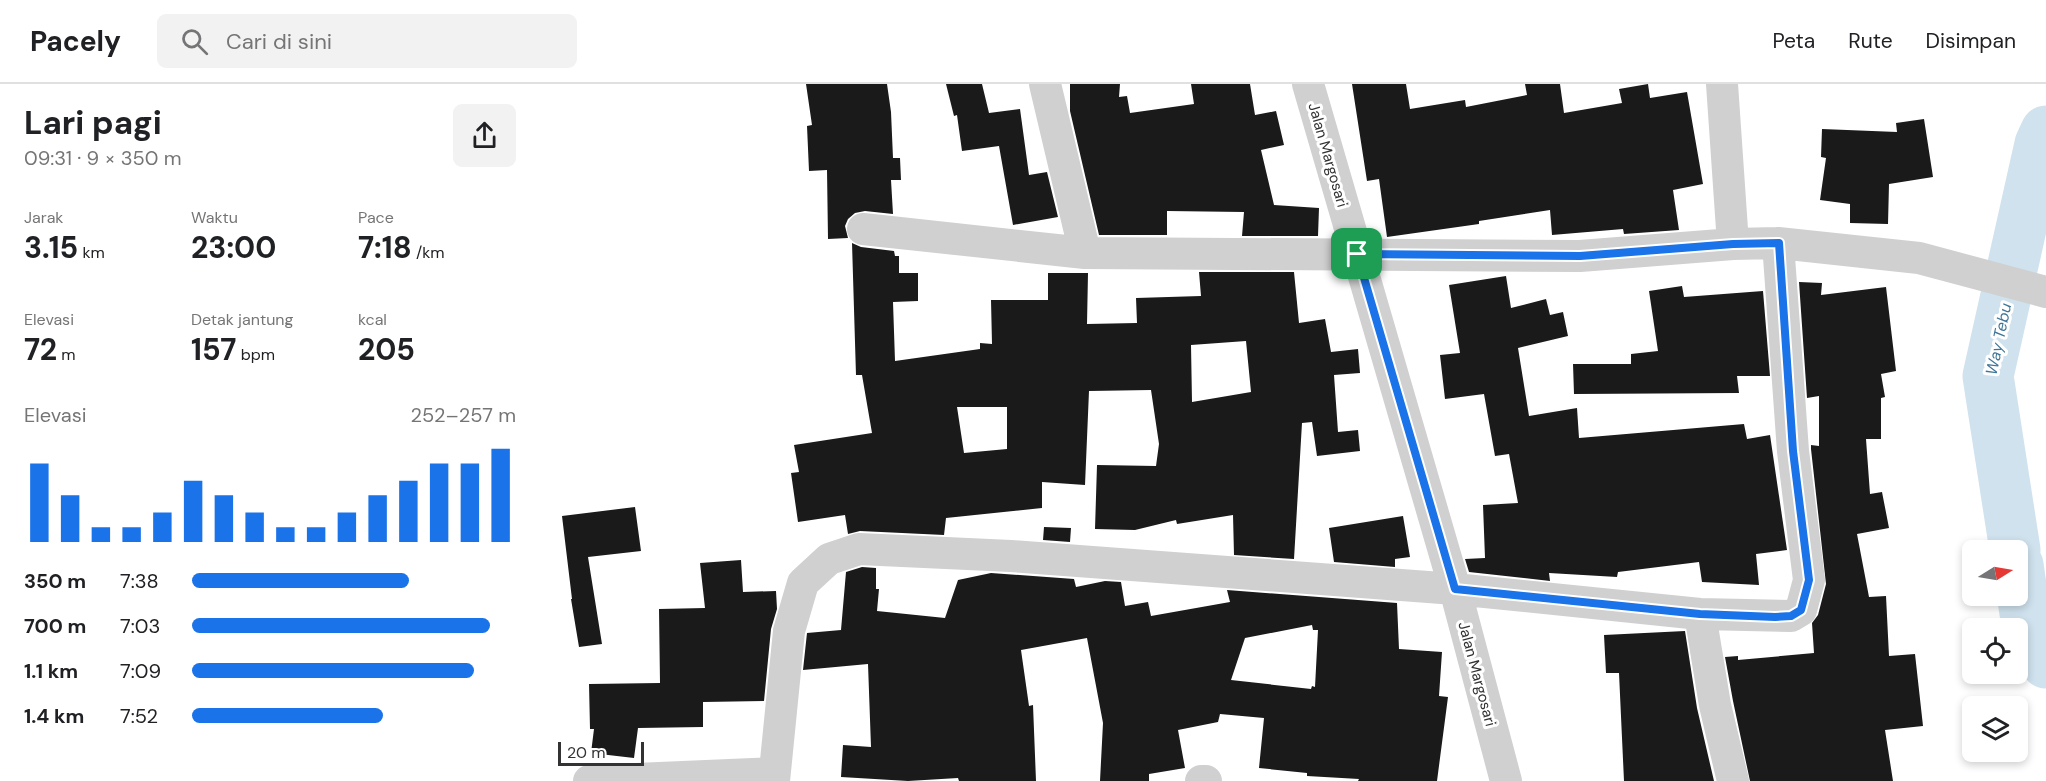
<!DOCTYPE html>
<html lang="id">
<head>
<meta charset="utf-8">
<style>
  body { margin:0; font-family:"DM Sans",sans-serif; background:#f2f2f2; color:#202124; height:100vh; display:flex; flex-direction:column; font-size:22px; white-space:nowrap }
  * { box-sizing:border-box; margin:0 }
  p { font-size:20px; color:#757577 }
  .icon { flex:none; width:33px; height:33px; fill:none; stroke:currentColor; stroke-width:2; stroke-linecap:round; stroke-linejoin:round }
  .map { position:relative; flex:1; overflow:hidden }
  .sheet { display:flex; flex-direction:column; background:#fff; width:540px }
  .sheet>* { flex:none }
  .needle { width:39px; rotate:79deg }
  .fabs { position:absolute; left:1422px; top:456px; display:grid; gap:12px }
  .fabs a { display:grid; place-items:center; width:66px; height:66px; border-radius:9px; background:#fff; box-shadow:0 3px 9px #0003; font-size:30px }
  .scale { position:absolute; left:18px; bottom:15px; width:86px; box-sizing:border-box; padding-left:6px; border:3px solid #333; border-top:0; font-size:16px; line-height:21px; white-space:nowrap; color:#333; -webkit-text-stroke:4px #fff; paint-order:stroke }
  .pin { position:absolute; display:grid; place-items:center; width:51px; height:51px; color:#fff; margin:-26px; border-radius:12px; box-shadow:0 3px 9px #0006 }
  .round { display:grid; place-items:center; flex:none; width:63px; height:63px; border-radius:9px; background:#f2f2f2 }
  .head { display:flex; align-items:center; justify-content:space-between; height:102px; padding:0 24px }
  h1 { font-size:33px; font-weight:700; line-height:45px }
  .stats { display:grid; grid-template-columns:repeat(3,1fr); gap:9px; height:102px; padding:6px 24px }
  .stats div { display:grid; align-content:center }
  .stats b { font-size:30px; font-weight:700 }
  .stats small { font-size:16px; font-weight:400 }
  .stats p { font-size:16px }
  .chart { height:168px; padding:12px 24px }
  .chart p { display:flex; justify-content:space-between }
  .chart svg { width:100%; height:108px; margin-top:6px; stroke:#1a73e8; stroke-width:6 }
  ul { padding:0 24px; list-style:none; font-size:20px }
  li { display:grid; grid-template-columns:96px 72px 1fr; align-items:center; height:45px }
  li i { height:15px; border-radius:8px; background:#1a73e8 }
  header { display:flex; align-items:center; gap:36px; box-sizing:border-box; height:84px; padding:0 30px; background:#fff; border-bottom:2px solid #e0e0e0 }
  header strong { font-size:28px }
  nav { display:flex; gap:33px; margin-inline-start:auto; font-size:21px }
  .search { width:420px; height:54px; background:#f2f2f2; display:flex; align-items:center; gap:15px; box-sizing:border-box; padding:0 21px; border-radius:9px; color:#757577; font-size:22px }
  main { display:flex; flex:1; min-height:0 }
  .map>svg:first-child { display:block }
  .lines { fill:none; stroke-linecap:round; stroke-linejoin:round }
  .river { stroke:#cfe2ee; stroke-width:51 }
  .building { fill:#1a1a1a; fill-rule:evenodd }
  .minor { stroke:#d0d0d0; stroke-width:32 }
  .route-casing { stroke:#fff; stroke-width:12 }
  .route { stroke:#1a73e8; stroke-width:8 }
  .labels { text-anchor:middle; stroke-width:6; stroke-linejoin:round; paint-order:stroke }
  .street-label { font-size:15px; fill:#333; stroke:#fff }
  .water-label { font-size:16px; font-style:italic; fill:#3f7597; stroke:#fff }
</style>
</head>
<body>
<header>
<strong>Pacely</strong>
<div class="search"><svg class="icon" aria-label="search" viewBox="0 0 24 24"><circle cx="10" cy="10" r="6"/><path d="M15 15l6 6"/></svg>Cari di sini</div>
<nav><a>Peta</a><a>Rute</a><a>Disimpan</a></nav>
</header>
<main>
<section class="sheet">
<div class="head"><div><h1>Lari pagi</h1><p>09:31 · 9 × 350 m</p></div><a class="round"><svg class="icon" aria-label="share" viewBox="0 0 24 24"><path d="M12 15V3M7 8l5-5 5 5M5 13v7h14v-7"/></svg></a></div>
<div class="stats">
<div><p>Jarak</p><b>3.15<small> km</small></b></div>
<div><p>Waktu</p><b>23:00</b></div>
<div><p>Pace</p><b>7:18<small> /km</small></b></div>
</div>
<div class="stats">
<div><p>Elevasi</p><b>72<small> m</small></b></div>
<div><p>Detak jantung</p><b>157<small> bpm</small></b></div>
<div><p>kcal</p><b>205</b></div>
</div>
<div class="chart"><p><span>Elevasi</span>252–257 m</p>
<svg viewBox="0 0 160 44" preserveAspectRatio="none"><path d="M5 44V12M15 44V25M25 44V38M35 44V38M45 44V32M55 44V19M65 44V25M75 44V32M85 44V38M95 44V38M105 44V32M115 44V25M125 44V19M135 44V12M145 44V12M155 44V6"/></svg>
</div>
<ul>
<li><b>350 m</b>7:38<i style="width:67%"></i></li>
<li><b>700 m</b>7:03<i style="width:92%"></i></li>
<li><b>1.1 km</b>7:09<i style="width:87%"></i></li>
<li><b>1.4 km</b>7:52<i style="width:59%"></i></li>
</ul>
</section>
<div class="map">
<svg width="1506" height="697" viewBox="0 0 1506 697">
  <rect width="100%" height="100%" fill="#fff"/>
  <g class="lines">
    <!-- river -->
    <path class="river" d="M 1475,466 L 1448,292 L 1500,60 L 1506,47
      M 1478,481 L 1486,536 L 1506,579"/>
  </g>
  <!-- building -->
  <path class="building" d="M 266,0 L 347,0 L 351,28 L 353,74 L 360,74 L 361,96 L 351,96 L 353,130 L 325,127 L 315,129 L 308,135 L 305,142 L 308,154 L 288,155 L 287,86 L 269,87 L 267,42 L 272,41 Z
    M 406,0 L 442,0 L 449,29 L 480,25 L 489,91 L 507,88 L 518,133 L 473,141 L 459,62 L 422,67 L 417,31 L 414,32 Z
    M 530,0 L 580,0 L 579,13 L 587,12 L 590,29 L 654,20 L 651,0 L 710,0 L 715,31 L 736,27 L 744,61 L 721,66 L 734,121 L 779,124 L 778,152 L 702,152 L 704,128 L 627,127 L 627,151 L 559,151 L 530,27 Z
    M 812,0 L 866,0 L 870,25 L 925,16 L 926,23 L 987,11 L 985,0 L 1020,0 L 1024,29 L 1082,19 L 1079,5 L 1108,0 L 1110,14 L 1147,8 L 1163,100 L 1133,106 L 1139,146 L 1084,150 L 1083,145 L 1012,151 L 1010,126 L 939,137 L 939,140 L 847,153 L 839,95 L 827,97 Z
    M 1384,35 L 1393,93 L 1349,100 L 1348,140 L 1310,139 L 1310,120 L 1280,116 L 1286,74 L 1281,73 L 1282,45 L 1357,48 L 1356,39 Z
    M 312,159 L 321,163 L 354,167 L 355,172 L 359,172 L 359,189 L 378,189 L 378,217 L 353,218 L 355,277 L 440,265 L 440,259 L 452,260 L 451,216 L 508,216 L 508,189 L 548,189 L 547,240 L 597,239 L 596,214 L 661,212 L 659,188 L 754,188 L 759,239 L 785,235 L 791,268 L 818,265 L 820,289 L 794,291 L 798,348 L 818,346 L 820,367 L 777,372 L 772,338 L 762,339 L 754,475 L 694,471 L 693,431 L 637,440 L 636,436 L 595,446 L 555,445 L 557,381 L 616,382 L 619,360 L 611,306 L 549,307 L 545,401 L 502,398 L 502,424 L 406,434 L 404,451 L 320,447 L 308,450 L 305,431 L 258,438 L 251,389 L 259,388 L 254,361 L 332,349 L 322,291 L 316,291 ZM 706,257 L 711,308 L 652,318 L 651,261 ZM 417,323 L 467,323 L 467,365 L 424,369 Z
    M 966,192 L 971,224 L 1006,215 L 1010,231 L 1023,228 L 1028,252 L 978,264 L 989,332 L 1037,324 L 1039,354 L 1204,340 L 1207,355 L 1230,351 L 1247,466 L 1216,470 L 1219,501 L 1162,498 L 1159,478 L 1078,488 L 1077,493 L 1009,489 L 1010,497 L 929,488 L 925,475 L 945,474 L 943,421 L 978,419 L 969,370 L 955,372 L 944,310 L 905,315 L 900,271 L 920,269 L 909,201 Z
    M 1259,198 L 1282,199 L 1281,211 L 1346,203 L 1356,287 L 1341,290 L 1345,313 L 1341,314 L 1341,355 L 1326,355 L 1330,410 L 1342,408 L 1349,444 L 1317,450 L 1329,513 L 1346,512 L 1349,572 L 1375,570 L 1383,642 L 1345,646 L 1353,697 L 1210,697 L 1193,617 L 1185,573 L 1198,572 L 1198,576 L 1274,569 L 1272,539 L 1278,531 L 1286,500 L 1271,365 L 1271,361 L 1279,362 L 1279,312 L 1267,314 Z
    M 1142,202 L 1144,213 L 1223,207 L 1230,292 L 1197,292 L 1199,309 L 1034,310 L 1033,280 L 1091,280 L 1091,270 L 1118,267 L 1109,207 Z
    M 95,423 L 101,467 L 48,473 L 62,560 L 39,563 L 31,515 L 32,515 L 22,432 Z
    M 863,432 L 870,473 L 855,475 L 855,483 L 794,478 L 789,444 Z
    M 504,443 L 531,444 L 530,458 L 503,456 Z
    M 201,476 L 203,508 L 236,507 L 237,525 L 231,545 L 224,617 L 163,618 L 163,643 L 98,644 L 94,674 L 51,669 L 54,645 L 50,645 L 49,600 L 120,599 L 119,525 L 165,524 L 160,479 Z
    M 322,483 L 336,484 L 336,505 L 339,505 L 337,527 L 405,534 L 418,496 L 451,489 L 534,495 L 536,503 L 565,497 L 581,498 L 585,522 L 608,518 L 611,532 L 690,518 L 687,506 L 857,519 L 859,565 L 902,568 L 899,612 L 908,613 L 897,697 L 818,697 L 819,695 L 767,692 L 767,689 L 719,684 L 724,634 L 680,630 L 678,638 L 638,646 L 645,684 L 609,690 L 609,697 L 560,697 L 563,639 L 547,554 L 481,566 L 489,622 L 493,621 L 496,697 L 419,697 L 418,694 L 368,697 L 301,693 L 303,661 L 331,663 L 328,580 L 263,586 L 267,549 L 301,546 L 306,488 ZM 772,541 L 773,546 L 778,546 L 775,603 L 772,602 L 771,605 L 691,596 L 705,554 Z
    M 1145,547 L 1157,624 L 1174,697 L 1084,697 L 1079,589 L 1066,589 L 1064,551 Z"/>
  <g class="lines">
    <!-- minor -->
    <path class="minor" d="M 505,0 L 545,169
      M 768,0 L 915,505 L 966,697
      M 1182,0 L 1193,160
      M 323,145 L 545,169 L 1040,172 L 1193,160 L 1238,159 L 1379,174 L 1506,208
      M 1160,530 L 1175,621 L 1193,697
      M 49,697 L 234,689
      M 234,697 L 249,547 L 263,499 L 289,475 L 319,465 L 471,472 L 915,505 L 1160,530 L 1251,532 L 1261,526 L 1269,496 L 1253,367 L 1238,159
      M 661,697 L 666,697"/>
  </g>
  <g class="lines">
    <defs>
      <path id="route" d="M 1239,159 L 1253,367 L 1269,496 L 1261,526 L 1251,532 L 1235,533 L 1160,530 L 915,505 L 817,170 L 1040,172 L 1193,160 Z"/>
    </defs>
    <!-- route casing -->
    <use href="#route" class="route-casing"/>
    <!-- route -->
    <use href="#route" class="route"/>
  </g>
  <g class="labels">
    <!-- street labels -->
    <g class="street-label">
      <text transform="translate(788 71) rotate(74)" y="5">Jalan Margosari</text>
      <text transform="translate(937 590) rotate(75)" y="5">Jalan Margosari</text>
    </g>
    <!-- water labels -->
    <g class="water-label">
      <text transform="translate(1458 255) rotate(-78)" y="6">Way Tebu</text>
    </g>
  </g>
</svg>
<div class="fabs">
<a><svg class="needle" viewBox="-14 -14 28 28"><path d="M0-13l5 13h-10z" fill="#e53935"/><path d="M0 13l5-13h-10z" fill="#757577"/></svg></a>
<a><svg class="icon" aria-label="locate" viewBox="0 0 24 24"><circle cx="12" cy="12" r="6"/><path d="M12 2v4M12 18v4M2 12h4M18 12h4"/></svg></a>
<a><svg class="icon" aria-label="layers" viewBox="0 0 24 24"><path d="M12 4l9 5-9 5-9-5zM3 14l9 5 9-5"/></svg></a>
</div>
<div class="scale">20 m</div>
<div class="pin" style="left:817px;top:170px;background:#1e9e55"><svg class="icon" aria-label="arrive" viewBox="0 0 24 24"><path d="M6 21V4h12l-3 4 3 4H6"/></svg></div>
</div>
</main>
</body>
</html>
